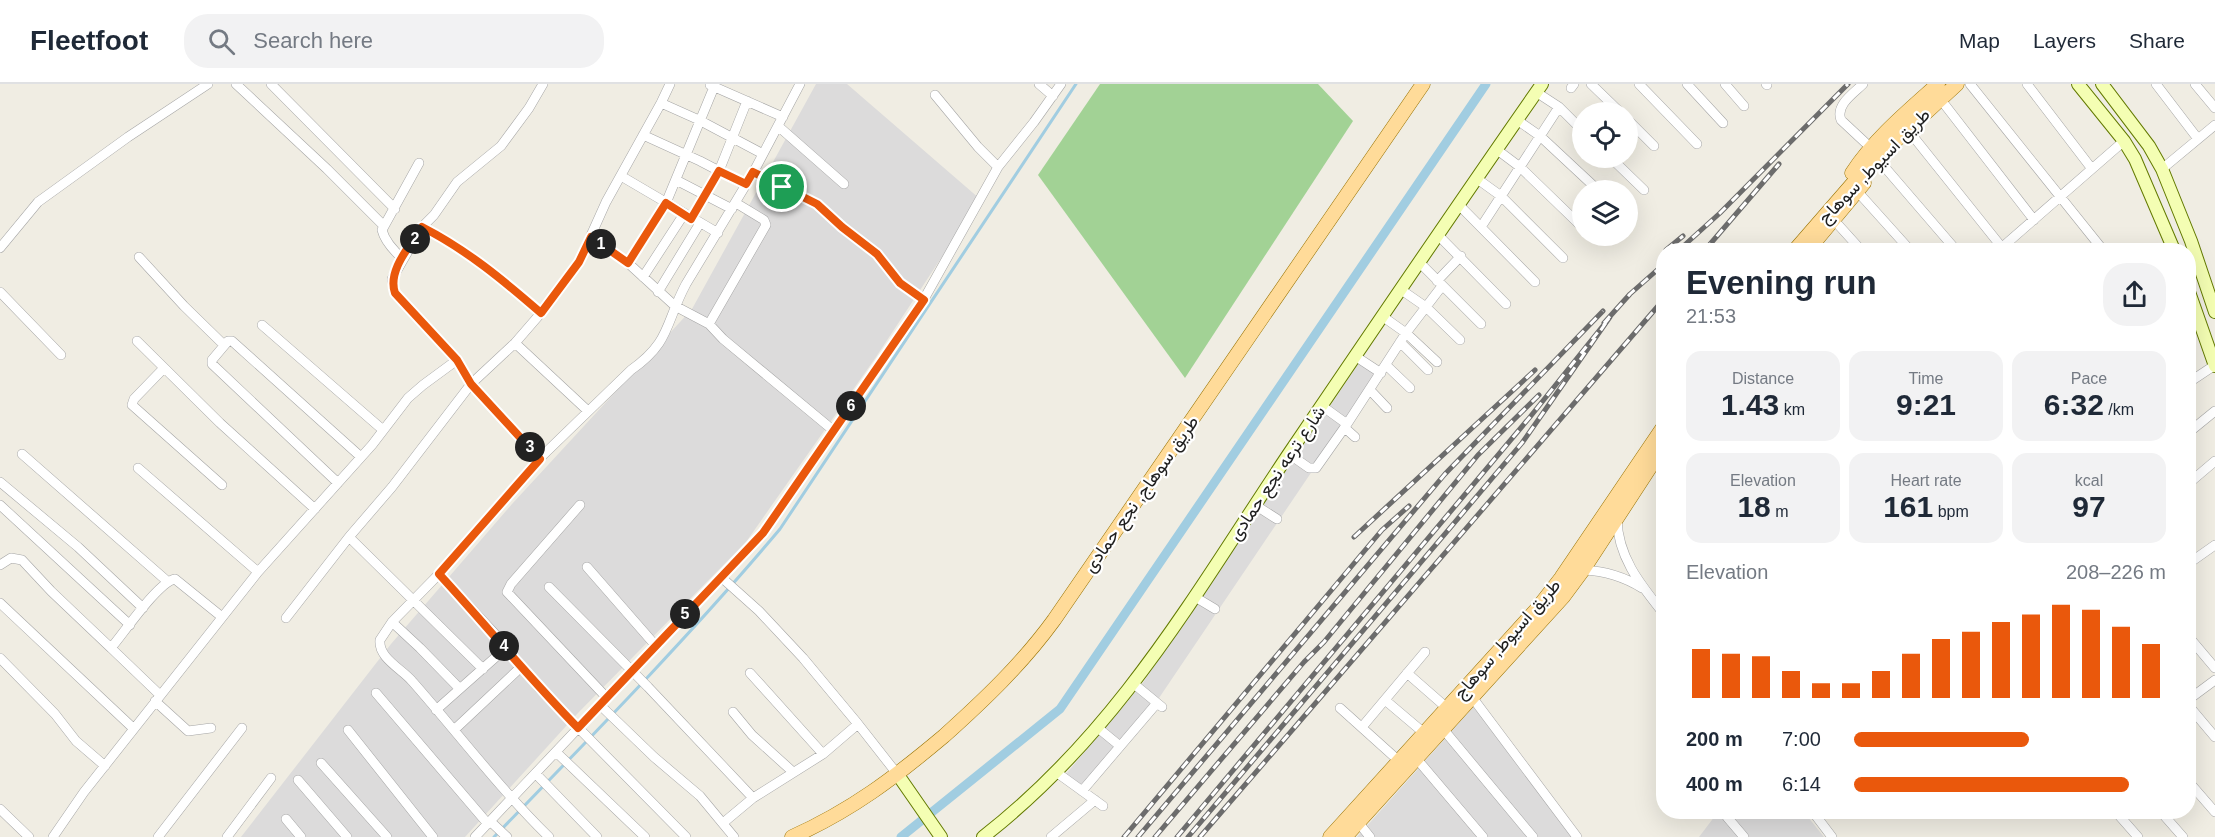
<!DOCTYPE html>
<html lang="en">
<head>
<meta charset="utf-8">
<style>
  body { margin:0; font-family:Helvetica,Vazirmatn,sans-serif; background:#f2f2f3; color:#1f2937; height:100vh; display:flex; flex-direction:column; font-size:22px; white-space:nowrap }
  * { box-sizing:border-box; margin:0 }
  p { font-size:20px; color:#747a83 }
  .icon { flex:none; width:33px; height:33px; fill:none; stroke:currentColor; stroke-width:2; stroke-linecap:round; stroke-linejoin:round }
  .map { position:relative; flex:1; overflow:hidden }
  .panel { position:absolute; left:1656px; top:159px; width:540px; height:576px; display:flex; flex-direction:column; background:#fff; border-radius:24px; box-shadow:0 6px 24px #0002 }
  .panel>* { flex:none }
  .buttons { position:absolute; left:1572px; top:18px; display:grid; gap:12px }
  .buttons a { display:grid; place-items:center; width:66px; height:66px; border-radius:50%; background:#fff; box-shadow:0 6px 24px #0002; font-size:30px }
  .pin { position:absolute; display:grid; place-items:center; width:51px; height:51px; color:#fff; margin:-26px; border:3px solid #fff; border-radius:50%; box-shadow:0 2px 6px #0007 }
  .km { position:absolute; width:30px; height:30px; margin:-15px; border-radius:50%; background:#222; color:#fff; font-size:16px; line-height:30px; text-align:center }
  .round { display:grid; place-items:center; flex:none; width:63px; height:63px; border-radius:24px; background:#f2f2f3 }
  .head { display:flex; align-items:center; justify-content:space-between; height:102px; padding:0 30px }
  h1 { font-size:33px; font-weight:700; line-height:45px }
  .stats { display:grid; grid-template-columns:repeat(3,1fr); gap:9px; height:102px; padding:6px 30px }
  .stats div { display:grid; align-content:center; border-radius:15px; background:#f2f2f3; text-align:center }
  .stats b { font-size:30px; font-weight:700 }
  .stats small { font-size:16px; font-weight:400 }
  .stats p { font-size:16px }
  .chart { height:168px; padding:12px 30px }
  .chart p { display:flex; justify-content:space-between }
  .chart svg { width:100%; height:108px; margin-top:6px; stroke:#ea580c; stroke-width:6 }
  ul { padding:0 30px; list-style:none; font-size:20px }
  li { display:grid; grid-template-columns:96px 72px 1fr; align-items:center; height:45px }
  li i { height:15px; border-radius:8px; background:#ea580c }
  header { display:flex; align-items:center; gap:36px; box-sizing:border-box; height:84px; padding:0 30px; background:#fff; border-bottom:2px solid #e0e1e3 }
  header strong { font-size:28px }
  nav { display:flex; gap:33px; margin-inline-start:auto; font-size:21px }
  .search { width:420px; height:54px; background:#f2f2f3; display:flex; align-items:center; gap:15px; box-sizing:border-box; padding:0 21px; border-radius:24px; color:#747a83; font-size:22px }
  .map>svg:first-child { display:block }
  .residential { fill:#dcdbdb }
  .forest { fill:#a2d295 }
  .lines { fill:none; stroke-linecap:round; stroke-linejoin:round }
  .stream { stroke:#a1cde1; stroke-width:3 }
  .canal { stroke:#a1cde1; stroke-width:9 }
  .street-casing { stroke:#a5a5a5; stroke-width:10 }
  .secondary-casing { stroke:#637a00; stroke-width:14 }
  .primary-casing { stroke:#987200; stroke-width:15 }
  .street { stroke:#fff; stroke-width:9 }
  .secondary { stroke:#f4feb3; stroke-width:12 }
  .primary { stroke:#ffdb99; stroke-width:14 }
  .rail-casing { stroke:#6c6c6c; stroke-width:5 }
  .rail { stroke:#fff; stroke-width:3; stroke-dasharray:9; stroke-linecap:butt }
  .route-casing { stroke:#fff; stroke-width:12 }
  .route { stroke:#ea580c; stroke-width:8 }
  .labels { text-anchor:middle; stroke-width:4.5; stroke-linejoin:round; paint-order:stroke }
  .street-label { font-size:18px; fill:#1e1e1e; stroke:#fff }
</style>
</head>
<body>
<header>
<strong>Fleetfoot</strong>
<div class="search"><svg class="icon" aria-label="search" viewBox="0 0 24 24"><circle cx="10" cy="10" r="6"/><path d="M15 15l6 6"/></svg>Search here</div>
<nav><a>Map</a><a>Layers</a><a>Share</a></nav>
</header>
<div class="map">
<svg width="2215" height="753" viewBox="0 0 2215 753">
  <rect width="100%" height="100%" fill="#f0ede3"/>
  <!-- residential -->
  <path class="residential" d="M 816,0 L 847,0 L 980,115 L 876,273 L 746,458 L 578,629 L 465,753 L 241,753 L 391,560 L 512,420 L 692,225 Z
    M 1359,279 L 1377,291 L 1159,614 L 1083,703 L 1066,690 L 1142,600 Z
    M 1476,620 L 1581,753 L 1357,753 Z
    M 1718,728 L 1804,728 L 1824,753 L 1699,753 Z"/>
  <!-- forest -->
  <path class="forest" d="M 1100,0 L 1318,0 L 1353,37 L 1185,294 L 1038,91 Z"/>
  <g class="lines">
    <!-- stream -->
    <path class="stream" d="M 494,753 C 591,653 690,552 780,445 L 1076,0"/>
    <!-- canal -->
    <path class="canal" d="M 901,753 L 1060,625 L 1486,0"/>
    <defs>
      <path id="street" d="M 236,0 L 327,85 L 384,142
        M 271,0 L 395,125
        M 1039,0 L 1053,12
        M 1591,0 L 1620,28
        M 1639,0 L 1697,60
        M 1687,0 L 1723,39
        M 1725,0 L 1744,22
        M 1766,0 L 1767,1
        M 1863,0 C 1854,9 1835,21 1841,36 L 1871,64
        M 1970,0 L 2103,166
        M 2027,0 L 2092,85
        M 2156,0 L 2198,55
        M 2195,0 L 2215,24
        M 710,1 L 783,33
        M 1571,4 L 1574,0
        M 1536,8 L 1559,23 L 1582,46
        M 935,11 L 978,63 L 998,83
        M 661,19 L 699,36 L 763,70
        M 1945,21 L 2034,136
        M 1517,36 L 1540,52 L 1598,106
        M 1628,36 L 1654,62
        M 778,42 L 844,100
        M 643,51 L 700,77 L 746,101
        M 1912,51 L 2004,166
        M 1496,65 L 1520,83 L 1582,143
        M 1611,74 L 1644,106
        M 1882,80 L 1956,166
        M 2162,85 L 2215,41
        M 753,89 L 800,0
        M 621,92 L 718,149
        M 1476,94 L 1501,112 L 1563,174
        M 676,96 L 732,125
        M 1857,107 L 1910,166
        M 1458,120 L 1535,198
        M 691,135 L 719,87 L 747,17
        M 1833,135 L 1861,166
        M 422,143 L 434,131 L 457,98 L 501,62 L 529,24 L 543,0
        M 1481,143 L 1559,23
        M 1438,151 L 1506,220
        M 1591,152 L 1592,152
        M 591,153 L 628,179 L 675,222 L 709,240 L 723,255 L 834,347
        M 0,164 L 38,118 L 128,53 L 208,0
        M 1999,166 L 2124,57
        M 139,173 L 184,222 L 224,261
        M 403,175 C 394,167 385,158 382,146 L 419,79
        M 1419,178 L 1481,240
        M 628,179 L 666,119 L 714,3
        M 643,193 L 684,130
        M 1437,197 L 1461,172
        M 1400,205 L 1426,223 L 1460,256
        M 0,208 L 61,271
        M 658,208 L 700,139
        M 1382,232 L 1406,249 L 1437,278
        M 709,240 L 766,141 L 764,136 L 736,119
        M 262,241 L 383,346
        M 137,257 L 220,339 L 315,425
        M 1400,258 L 1428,286
        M 515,259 L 588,327
        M 1355,272 L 1381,289
        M 1386,281 L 1410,304
        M 164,284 L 134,315 L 132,321 L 222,401
        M 2188,299 L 2215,281
        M 1370,306 L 1387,324
        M 1322,322 L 1347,340
        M 1345,344 L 1355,353
        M 2188,349 L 2215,327
        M 22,370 L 167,497
        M 1289,370 L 1309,384 L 1316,384 L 1347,340 L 1406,249 L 1442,202
        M 540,374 L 471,300 L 457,276 L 395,209 L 392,195 L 422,143 C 468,167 502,195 541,229
        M 138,384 L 258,488
        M 0,398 L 78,463 L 143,524
        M 338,399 L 212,280 L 212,276 L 228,257 L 232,257 L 361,373
        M 2188,400 L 2215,377
        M 0,421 L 130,541
        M 580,421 L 511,500 L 507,508 L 607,614
        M 1255,421 L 1277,435
        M 1617,435 C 1618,474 1641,501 1664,530
        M 349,453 L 483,585
        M 2188,480 L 2215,461
        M 0,481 L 11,474 L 22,476 L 51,507 L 111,564
        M 587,483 L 656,562
        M 1583,486 C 1605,487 1623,492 1642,504
        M 439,490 L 494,549 L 540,605 L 686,753
        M 721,493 L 759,527 L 803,574 L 858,640
        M 549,503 L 648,603 L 753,714 L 723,739
        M 1195,513 L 1215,525
        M 0,519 L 133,644
        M 286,534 L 349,453 L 392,403 L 471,300 L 515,259 L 541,229 L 579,178 L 606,118 L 661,19 L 670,0
        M 392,538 L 420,564 L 459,604
        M 2188,552 L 2215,584
        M 0,574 L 55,630 L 76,657 L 105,682
        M 750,589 L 823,670
        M 1407,589 L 1447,624
        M 1134,600 L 1162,623
        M 376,609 L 488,740
        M 160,611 L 111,564 C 124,549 158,498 175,495 L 222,533
        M 1472,613 L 1577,753
        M 1385,616 L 1424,649
        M 2188,616 L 2215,596
        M 155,617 L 188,647 L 211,644
        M 600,621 L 654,673 L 700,712 L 734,753
        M 2188,621 L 2215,653
        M 1340,624 L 1399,677
        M 436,626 L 506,564
        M 733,628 L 752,651 L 793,688
        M 1362,643 L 1425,568
        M 1098,644 L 1120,662
        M 1443,645 L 1533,753
        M 348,646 L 433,753
        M 454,646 L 521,583
        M 556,668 L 645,753
        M 1416,674 L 1483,753
        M 321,679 L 387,753
        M 1056,688 L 1103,722
        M 536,690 L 597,753
        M 298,696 L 347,753
        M 2188,697 L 2215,728
        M 1082,707 L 1157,619
        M 753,714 L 823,670 L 858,640 L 898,691
        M 0,725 L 29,753
        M 1813,728 L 1832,753
        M 2116,728 L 2138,753
        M 2161,728 L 2183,753
        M 1727,733 L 1744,753
        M 286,735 L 301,753
        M 491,738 L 507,753
        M 1358,738 L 1370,753
        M 53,753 L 84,708 L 258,488 L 372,361 L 408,314 L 423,301 L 457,276
        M 158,753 L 242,644
        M 227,753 L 271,694
        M 475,753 L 763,449 L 919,224 L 998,83 L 1034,38 L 1061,0
        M 549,753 C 499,704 458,649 412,597 C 402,585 378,574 380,556 L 392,538 L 439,490 L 540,374 L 631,286 C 671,258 665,239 686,200 L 753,89 L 817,120 L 842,143 L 877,170 L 900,199 L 924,215
        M 1051,753 L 1095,716"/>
      <path id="secondary" d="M 2078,0 L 2124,57 L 2135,75 L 2174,166
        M 2102,0 L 2149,62 L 2162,85 L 2191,157 L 2215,228
        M 2188,205 L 2215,282
        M 898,691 L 941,753
        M 983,753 C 1118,648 1195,510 1288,371 C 1372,247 1456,123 1542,0"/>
      <path id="primary" d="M 1852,89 C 1875,54 1908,27 1938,0
        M 1795,166 L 1868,82 L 1957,0
        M 1808,166 L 1864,99
        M 792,753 C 852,726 894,694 944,652 C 984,616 1022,580 1054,536 L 1423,0
        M 1330,753 L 1536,526 L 1561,494 L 1664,342
        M 1345,753 L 1563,513 L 1583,486 L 1664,362"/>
    </defs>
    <!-- street casing -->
    <use href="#street" class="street-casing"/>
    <!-- secondary casing -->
    <use href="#secondary" class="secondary-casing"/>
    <!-- primary casing -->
    <use href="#primary" class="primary-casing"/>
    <!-- street -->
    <use href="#street" class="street"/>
    <!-- secondary -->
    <use href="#secondary" class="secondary"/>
    <!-- primary -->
    <use href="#primary" class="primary"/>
    <defs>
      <path id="rail" d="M 1666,166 L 1683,152
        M 1679,166 L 1720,129 L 1848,0
        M 1705,166 L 1779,80
        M 1604,239 L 1630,210 L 1664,180
        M 1354,453 L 1535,286
        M 1124,753 L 1382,446 L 1409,422
        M 1138,753 L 1445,390 L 1603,227
        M 1155,753 L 1304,578 L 1324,558 L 1478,371 L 1539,311
        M 1177,753 L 1530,333 L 1610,233 L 1522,359 L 1188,753
        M 1200,753 L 1664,215"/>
    </defs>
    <!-- rail casing -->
    <use href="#rail" class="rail-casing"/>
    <!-- rail -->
    <use href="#rail" class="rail"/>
  </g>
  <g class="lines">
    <defs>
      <path id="route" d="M 719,87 L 746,100 L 753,88 L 817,120 L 842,143 L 877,170 L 900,199 L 924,216 L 763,449 L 578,644 C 529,594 486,541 439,490 L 540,375 L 471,300 L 457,276 L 395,209 C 387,186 411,161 422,143 C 467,166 503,196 541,229 L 579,178 L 591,153 L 628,179 L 666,119 L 691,135 Z"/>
    </defs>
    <!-- route casing -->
    <use href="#route" class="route-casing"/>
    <!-- route -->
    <use href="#route" class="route"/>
  </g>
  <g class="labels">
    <!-- street labels -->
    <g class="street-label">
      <text transform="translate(1874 82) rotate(-46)" y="6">طريق اسيوط, سوهاج</text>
      <text transform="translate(1277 389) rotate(-56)" y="6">شارع ترعه نجع حمادى</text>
      <text transform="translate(1141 410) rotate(-55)" y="6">طريق سوهاج, نجع حمادى</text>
      <text transform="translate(1507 555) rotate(-49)" y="6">طريق اسيوط, سوهاج</text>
    </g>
  </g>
</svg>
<div class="buttons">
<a><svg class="icon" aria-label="locate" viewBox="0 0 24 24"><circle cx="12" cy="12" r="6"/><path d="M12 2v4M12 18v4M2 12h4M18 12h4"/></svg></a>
<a><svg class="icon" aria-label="layers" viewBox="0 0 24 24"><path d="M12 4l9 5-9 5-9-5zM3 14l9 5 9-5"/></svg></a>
</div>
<div class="pin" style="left:782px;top:103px;background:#1e9e55"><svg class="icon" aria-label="arrive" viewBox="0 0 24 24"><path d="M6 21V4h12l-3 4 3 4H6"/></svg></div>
<b class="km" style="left:601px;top:160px">1</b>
<b class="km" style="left:415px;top:155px">2</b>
<b class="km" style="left:530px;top:363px">3</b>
<b class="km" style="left:504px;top:562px">4</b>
<b class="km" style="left:685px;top:530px">5</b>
<b class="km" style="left:851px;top:322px">6</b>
<section class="panel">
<div class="head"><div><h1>Evening run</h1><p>21:53</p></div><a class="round"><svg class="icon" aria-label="share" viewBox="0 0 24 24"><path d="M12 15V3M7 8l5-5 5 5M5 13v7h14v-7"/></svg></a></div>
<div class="stats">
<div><p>Distance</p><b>1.43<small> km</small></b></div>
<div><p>Time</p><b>9:21</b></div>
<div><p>Pace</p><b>6:32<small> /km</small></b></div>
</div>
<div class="stats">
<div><p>Elevation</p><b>18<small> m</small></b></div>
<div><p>Heart rate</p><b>161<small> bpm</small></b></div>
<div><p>kcal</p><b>97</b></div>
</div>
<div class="chart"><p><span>Elevation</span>208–226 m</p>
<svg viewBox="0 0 160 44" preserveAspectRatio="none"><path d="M5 44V24M15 44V26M25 44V27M35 44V33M45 44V38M55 44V38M65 44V33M75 44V26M85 44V20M95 44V17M105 44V13M115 44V10M125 44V6M135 44V8M145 44V15M155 44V22"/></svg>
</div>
<ul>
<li><b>200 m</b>7:00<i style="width:56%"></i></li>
<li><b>400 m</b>6:14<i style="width:88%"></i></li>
</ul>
</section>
</div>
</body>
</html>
